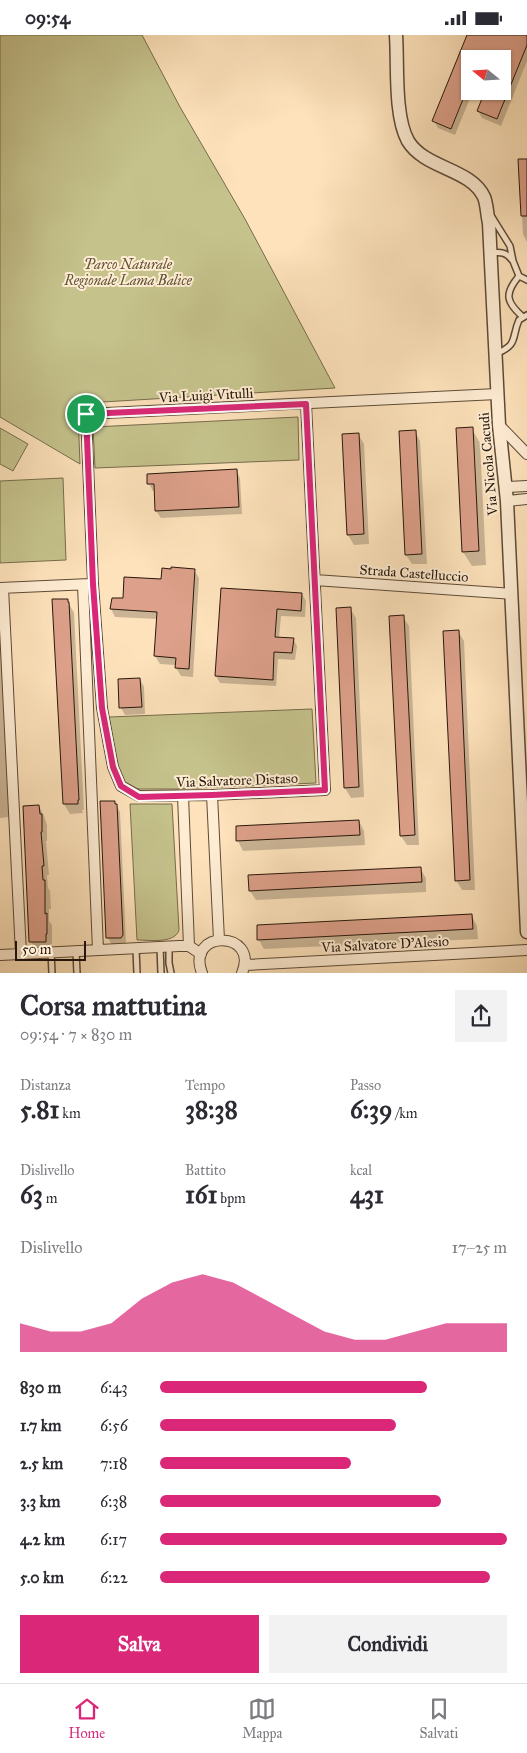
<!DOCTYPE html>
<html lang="it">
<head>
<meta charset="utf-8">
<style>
  body { margin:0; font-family:"IM FELL Great Primer",serif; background:#f2f2f3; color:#2b2b33; height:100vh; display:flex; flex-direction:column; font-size:19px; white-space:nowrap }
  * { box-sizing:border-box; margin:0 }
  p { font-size:16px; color:#7c7c81 }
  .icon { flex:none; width:28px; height:28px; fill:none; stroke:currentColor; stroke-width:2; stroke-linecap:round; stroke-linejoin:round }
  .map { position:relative; height:938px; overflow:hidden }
  .side { display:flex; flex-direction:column; background:#fff; flex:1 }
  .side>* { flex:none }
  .needle { width:32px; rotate:288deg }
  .controls { position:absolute; left:461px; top:15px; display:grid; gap:10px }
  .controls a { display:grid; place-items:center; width:50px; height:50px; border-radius:0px; background:#fff; box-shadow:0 1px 4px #0004; font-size:25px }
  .scale { position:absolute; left:15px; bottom:12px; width:71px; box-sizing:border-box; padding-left:5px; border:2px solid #28170a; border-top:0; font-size:14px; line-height:18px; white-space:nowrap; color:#28170a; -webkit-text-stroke:4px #feecd3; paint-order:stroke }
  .pin { position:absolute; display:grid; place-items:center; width:42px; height:42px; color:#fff; margin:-21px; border:2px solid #fff; border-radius:50%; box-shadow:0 1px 5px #0007 }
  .round { display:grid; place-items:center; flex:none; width:52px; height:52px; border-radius:0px; background:#f2f2f3 }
  .head { display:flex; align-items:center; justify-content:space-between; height:85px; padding:0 20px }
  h1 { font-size:28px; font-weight:800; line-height:38px }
  .metrics { display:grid; grid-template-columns:repeat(3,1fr); gap:8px; height:85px; padding:5px 20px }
  .metrics div { display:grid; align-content:center }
  .metrics b { font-size:25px; font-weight:800 }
  .metrics small { font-size:14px; font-weight:400 }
  .metrics p { font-size:14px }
  .chart { height:140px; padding:10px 20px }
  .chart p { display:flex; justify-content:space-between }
  .chart svg { width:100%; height:90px; margin-top:5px; fill:#db2777; opacity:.7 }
  .cta { display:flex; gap:10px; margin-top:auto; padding:10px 20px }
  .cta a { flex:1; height:58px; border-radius:0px; background:#db2777; color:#fff; font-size:20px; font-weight:800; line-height:58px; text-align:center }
  .cta a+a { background:#f2f2f3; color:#2b2b33 }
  ul { padding:0 20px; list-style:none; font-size:16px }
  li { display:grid; grid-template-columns:80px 60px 1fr; align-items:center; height:38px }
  li i { height:12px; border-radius:6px; background:#db2777 }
  .status { display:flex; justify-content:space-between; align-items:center; height:35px; padding:0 25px; background:#fff; direction:ltr }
  .status svg { height:14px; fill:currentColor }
  .dock { display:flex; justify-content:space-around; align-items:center; height:70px; border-top:1px solid #e1e1e2; background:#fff; font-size:14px; color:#7c7c81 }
  .dock a { display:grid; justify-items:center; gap:2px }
  .dock .on { color:#db2777 }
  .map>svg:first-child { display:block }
  .green { fill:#c5c28c; stroke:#766c4b }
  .shadow { fill:#0003 }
  .building { fill:#dda08a; stroke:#28170a }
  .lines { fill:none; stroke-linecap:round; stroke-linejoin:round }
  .service-casing { stroke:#5d4a36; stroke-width:8 }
  .minor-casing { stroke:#5d4a36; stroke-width:12 }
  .tertiary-casing { stroke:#5d4a36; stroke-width:15 }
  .service { stroke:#feecd3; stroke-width:5 }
  .minor { stroke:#feecd3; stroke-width:10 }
  .tertiary { stroke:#feecd3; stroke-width:12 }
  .route-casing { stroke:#fff; stroke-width:10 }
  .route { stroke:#db2777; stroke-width:6 }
  .labels { text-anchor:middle; stroke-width:4; stroke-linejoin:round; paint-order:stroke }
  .park-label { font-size:14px; font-style:italic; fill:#5f5338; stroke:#feecd3 }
  .street-label { font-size:14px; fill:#28170a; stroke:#feecd3 }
</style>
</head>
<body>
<div class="status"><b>09:54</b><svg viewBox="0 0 49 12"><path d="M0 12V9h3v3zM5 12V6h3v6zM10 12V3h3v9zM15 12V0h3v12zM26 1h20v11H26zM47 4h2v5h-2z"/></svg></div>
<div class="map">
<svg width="527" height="938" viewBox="0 0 527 938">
  <rect width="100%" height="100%" fill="#fde2bb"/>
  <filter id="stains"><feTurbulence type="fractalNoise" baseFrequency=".004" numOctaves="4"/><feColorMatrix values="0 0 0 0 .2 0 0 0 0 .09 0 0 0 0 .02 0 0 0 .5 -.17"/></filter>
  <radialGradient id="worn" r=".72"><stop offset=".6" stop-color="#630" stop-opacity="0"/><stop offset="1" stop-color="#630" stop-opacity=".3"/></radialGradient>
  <!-- green -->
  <path class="green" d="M 0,0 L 142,0 L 180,72 L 245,184 L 335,353 L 86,368 L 78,378 L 80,429 L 0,382 Z
    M 298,382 L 299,425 L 95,433 L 93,392 Z
    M 0,393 L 28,409 L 13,436 L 0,429 Z
    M 63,443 L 66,525 L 0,528 L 0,446 Z
    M 312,674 L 316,748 L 176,754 L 134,754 L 124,748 L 118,735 L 109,682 Z
    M 130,769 L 172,769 L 179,895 C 175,909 149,905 137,905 Z"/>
  <!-- shadow -->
  <path class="shadow" d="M 468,0 L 527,0 L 527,26 L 501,91 L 482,83 L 478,76 L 502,56 L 502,24 L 470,24 L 470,56 L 473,56 L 455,100 L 438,93 L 434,86 Z
    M 519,125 L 527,125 L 527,207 L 523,199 Z
    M 472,394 L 480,408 L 486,530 L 472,531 L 463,517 Z
    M 415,396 L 420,406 L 427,529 L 412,529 L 406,520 Z
    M 358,399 L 364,409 L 369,509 L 354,510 L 348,500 Z
    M 236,435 L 240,443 L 242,479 L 161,483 L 156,476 L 155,456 L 153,456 L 149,449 Z
    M 194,535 L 199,543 L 193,642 L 181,641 L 176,633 L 176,630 L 160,629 L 155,621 L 158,584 L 115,582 L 111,574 L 124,565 L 162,545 Z
    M 222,554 L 302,559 L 306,566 L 305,582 L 281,581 L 279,603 L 293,604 L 297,611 L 295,625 L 278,624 L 276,651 L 220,648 L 216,641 Z
    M 67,565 L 74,578 L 84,775 L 82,775 L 83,778 L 70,779 L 64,769 Z
    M 350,573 L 356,583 L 364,762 L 351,763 L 345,753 Z
    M 0,578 L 10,782 L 0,783 Z
    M 403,582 L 409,591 L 419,810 L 407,810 L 401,801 Z
    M 458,596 L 464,606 L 475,855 L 462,855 L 456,845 Z
    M 140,644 L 144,652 L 145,679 L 125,680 L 121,673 Z
    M 114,767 L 120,777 L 126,907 L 125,909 L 112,910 L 108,903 Z
    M 39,771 L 44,781 L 47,790 L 47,806 L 46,806 L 49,840 L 47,840 L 48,853 L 50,856 L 51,874 L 49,874 L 49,886 L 52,890 L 52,909 L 50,909 L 51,916 L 36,917 L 31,907 Z
    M 359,786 L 364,796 L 365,810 L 243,816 L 238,806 L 237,792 Z
    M 420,833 L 426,843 L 426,857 L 256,865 L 250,856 Z
    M 472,881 L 477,891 L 478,904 L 264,914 L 259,905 Z"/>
  <!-- building -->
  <path class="building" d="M 467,0 L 527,0 L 527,10 L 497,84 L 477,76 L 485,56 L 502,56 L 502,24 L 470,24 L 470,47 L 451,94 L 432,86 Z
    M 518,124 L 527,124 L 527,181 L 521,181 Z
    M 473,392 L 479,516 L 462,517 L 456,393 Z
    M 416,395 L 422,519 L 405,520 L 399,396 Z
    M 359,398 L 364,499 L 347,500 L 342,399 Z
    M 237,434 L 239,472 L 155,476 L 154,449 L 147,449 L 147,439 Z
    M 171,532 L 195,534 L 189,634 L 175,633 L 176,623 L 154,621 L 157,577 L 110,574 L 112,563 L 123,563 L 124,542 L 161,544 L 162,533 L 171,534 Z
    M 221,553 L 302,558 L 301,576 L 277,574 L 275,602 L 294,603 L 292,618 L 274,617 L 273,645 L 215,641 Z
    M 52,564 L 68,564 L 68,567 L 69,567 L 79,765 L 78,765 L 78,769 L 63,769 Z
    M 351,572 L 359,752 L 344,753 L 336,573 Z
    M 404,580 L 415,800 L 400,801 L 389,581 Z
    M 459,595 L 470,845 L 455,846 L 443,596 Z
    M 140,643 L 142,672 L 119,673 L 118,644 Z
    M 100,766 L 115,766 L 115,769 L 117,769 L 123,900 L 121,903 L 106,903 Z
    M 39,770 L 40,779 L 42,779 L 42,797 L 41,797 L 44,831 L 42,831 L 43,845 L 45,845 L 45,879 L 47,878 L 47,899 L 46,899 L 46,907 L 29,907 L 23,771 Z
    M 359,785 L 360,800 L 236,806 L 236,791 Z
    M 421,832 L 422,847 L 249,856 L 248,840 Z
    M 472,879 L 473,894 L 257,905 L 257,890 Z"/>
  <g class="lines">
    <defs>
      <path id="service" d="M 492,182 L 510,211 L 513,226 L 519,241 L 527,245
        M 491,218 C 501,217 506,217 512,225
        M 519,241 C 504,259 506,267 523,282
        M 495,319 C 519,310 511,303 519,285 L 527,280
        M 169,911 L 169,928 L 171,938
        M 160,912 L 161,938
        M 136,914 L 137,938
        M 51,917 L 52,938
        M 76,917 L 77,938"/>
      <path id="minor" d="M 306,369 L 325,755 L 212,760 L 139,761 L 121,751 L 113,732 L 102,673 L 93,549 L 86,379 L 497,359
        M 499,390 L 527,419
        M 506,452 L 527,451
        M 507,466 L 527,464
        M 315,545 L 512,559
        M 83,550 L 98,915
        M 0,553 L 90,549
        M 3,553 L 21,919
        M 212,760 L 219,905
        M 183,761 L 189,911
        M 0,920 L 179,911 L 189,911 L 201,919
        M 245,930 L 527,915
        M 202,938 C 185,894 260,895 242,938"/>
      <path id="tertiary" d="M 396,0 C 398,29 394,81 408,106 C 425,134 470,133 484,162 C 487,169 487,180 489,188 L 499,390 L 507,466 L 527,897"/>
    </defs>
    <!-- service casing -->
    <use href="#service" class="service-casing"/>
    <!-- minor casing -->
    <use href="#minor" class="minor-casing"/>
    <!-- tertiary casing -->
    <use href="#tertiary" class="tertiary-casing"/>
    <!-- service -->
    <use href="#service" class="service"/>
    <!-- minor -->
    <use href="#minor" class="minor"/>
    <!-- tertiary -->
    <use href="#tertiary" class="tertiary"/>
  </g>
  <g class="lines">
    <defs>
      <path id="route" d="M 306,369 L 325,755 L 212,760 L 139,762 L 121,751 L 113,732 L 102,673 L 93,549 L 86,379 Z"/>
    </defs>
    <!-- route casing -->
    <use href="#route" class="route-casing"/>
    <!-- route -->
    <use href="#route" class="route"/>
  </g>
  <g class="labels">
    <!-- park labels -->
    <g class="park-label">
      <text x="128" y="234">Parco Naturale<tspan x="128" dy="16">Regionale Lama Balice</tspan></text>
    </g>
    <!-- street labels -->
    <g class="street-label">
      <text transform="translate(206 360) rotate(-3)" y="5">Via Luigi Vitulli</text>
      <text transform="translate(488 429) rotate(-95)" y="5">Via Nicola Cacudi</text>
      <text transform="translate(414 538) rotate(4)" y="5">Strada Castelluccio</text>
      <text transform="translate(237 745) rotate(-2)" y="5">Via Salvatore Distaso</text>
      <text transform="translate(385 909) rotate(-3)" y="5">Via Salvatore D'Alesio</text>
    </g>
  </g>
  <rect width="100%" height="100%" filter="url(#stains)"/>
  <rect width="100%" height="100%" fill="url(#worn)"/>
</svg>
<div class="controls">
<a><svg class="needle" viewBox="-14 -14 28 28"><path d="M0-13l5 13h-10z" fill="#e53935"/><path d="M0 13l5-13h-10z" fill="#7c7c81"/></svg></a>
</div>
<div class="scale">50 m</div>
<div class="pin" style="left:86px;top:379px;background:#1e9e55"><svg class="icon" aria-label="arrive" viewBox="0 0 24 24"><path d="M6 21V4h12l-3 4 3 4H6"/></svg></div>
</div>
<section class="side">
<div class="head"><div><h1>Corsa mattutina</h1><p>09:54 · 7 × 830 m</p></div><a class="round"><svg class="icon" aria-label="share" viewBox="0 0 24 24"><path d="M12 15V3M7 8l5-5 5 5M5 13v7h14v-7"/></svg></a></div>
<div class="metrics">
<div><p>Distanza</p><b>5.81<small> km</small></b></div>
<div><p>Tempo</p><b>38:38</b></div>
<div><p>Passo</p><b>6:39<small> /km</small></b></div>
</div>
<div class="metrics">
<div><p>Dislivello</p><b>63<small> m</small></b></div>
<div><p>Battito</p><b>161<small> bpm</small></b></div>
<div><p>kcal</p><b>431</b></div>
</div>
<div class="chart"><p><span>Dislivello</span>17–25 m</p>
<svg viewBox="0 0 160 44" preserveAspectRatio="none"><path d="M0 44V30L10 34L20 34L30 30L40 18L50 10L60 6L70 10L80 18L90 26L100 34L110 38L120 38L130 34L140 30L150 30L160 30V44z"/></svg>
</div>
<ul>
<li><b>830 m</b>6:43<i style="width:77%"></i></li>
<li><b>1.7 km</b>6:56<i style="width:68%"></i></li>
<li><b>2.5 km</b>7:18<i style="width:55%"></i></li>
<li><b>3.3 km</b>6:38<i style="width:81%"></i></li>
<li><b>4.2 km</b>6:17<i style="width:100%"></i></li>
<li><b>5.0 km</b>6:22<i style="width:95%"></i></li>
</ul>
<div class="cta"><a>Salva</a><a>Condividi</a></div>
</section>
<nav class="dock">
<a class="on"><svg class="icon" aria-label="home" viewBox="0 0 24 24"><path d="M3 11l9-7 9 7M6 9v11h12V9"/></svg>Home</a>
<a><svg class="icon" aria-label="map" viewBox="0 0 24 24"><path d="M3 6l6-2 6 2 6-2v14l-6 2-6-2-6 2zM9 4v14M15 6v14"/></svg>Mappa</a>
<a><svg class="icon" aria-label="saved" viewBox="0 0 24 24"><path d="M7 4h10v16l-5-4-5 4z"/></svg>Salvati</a>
</nav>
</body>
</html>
